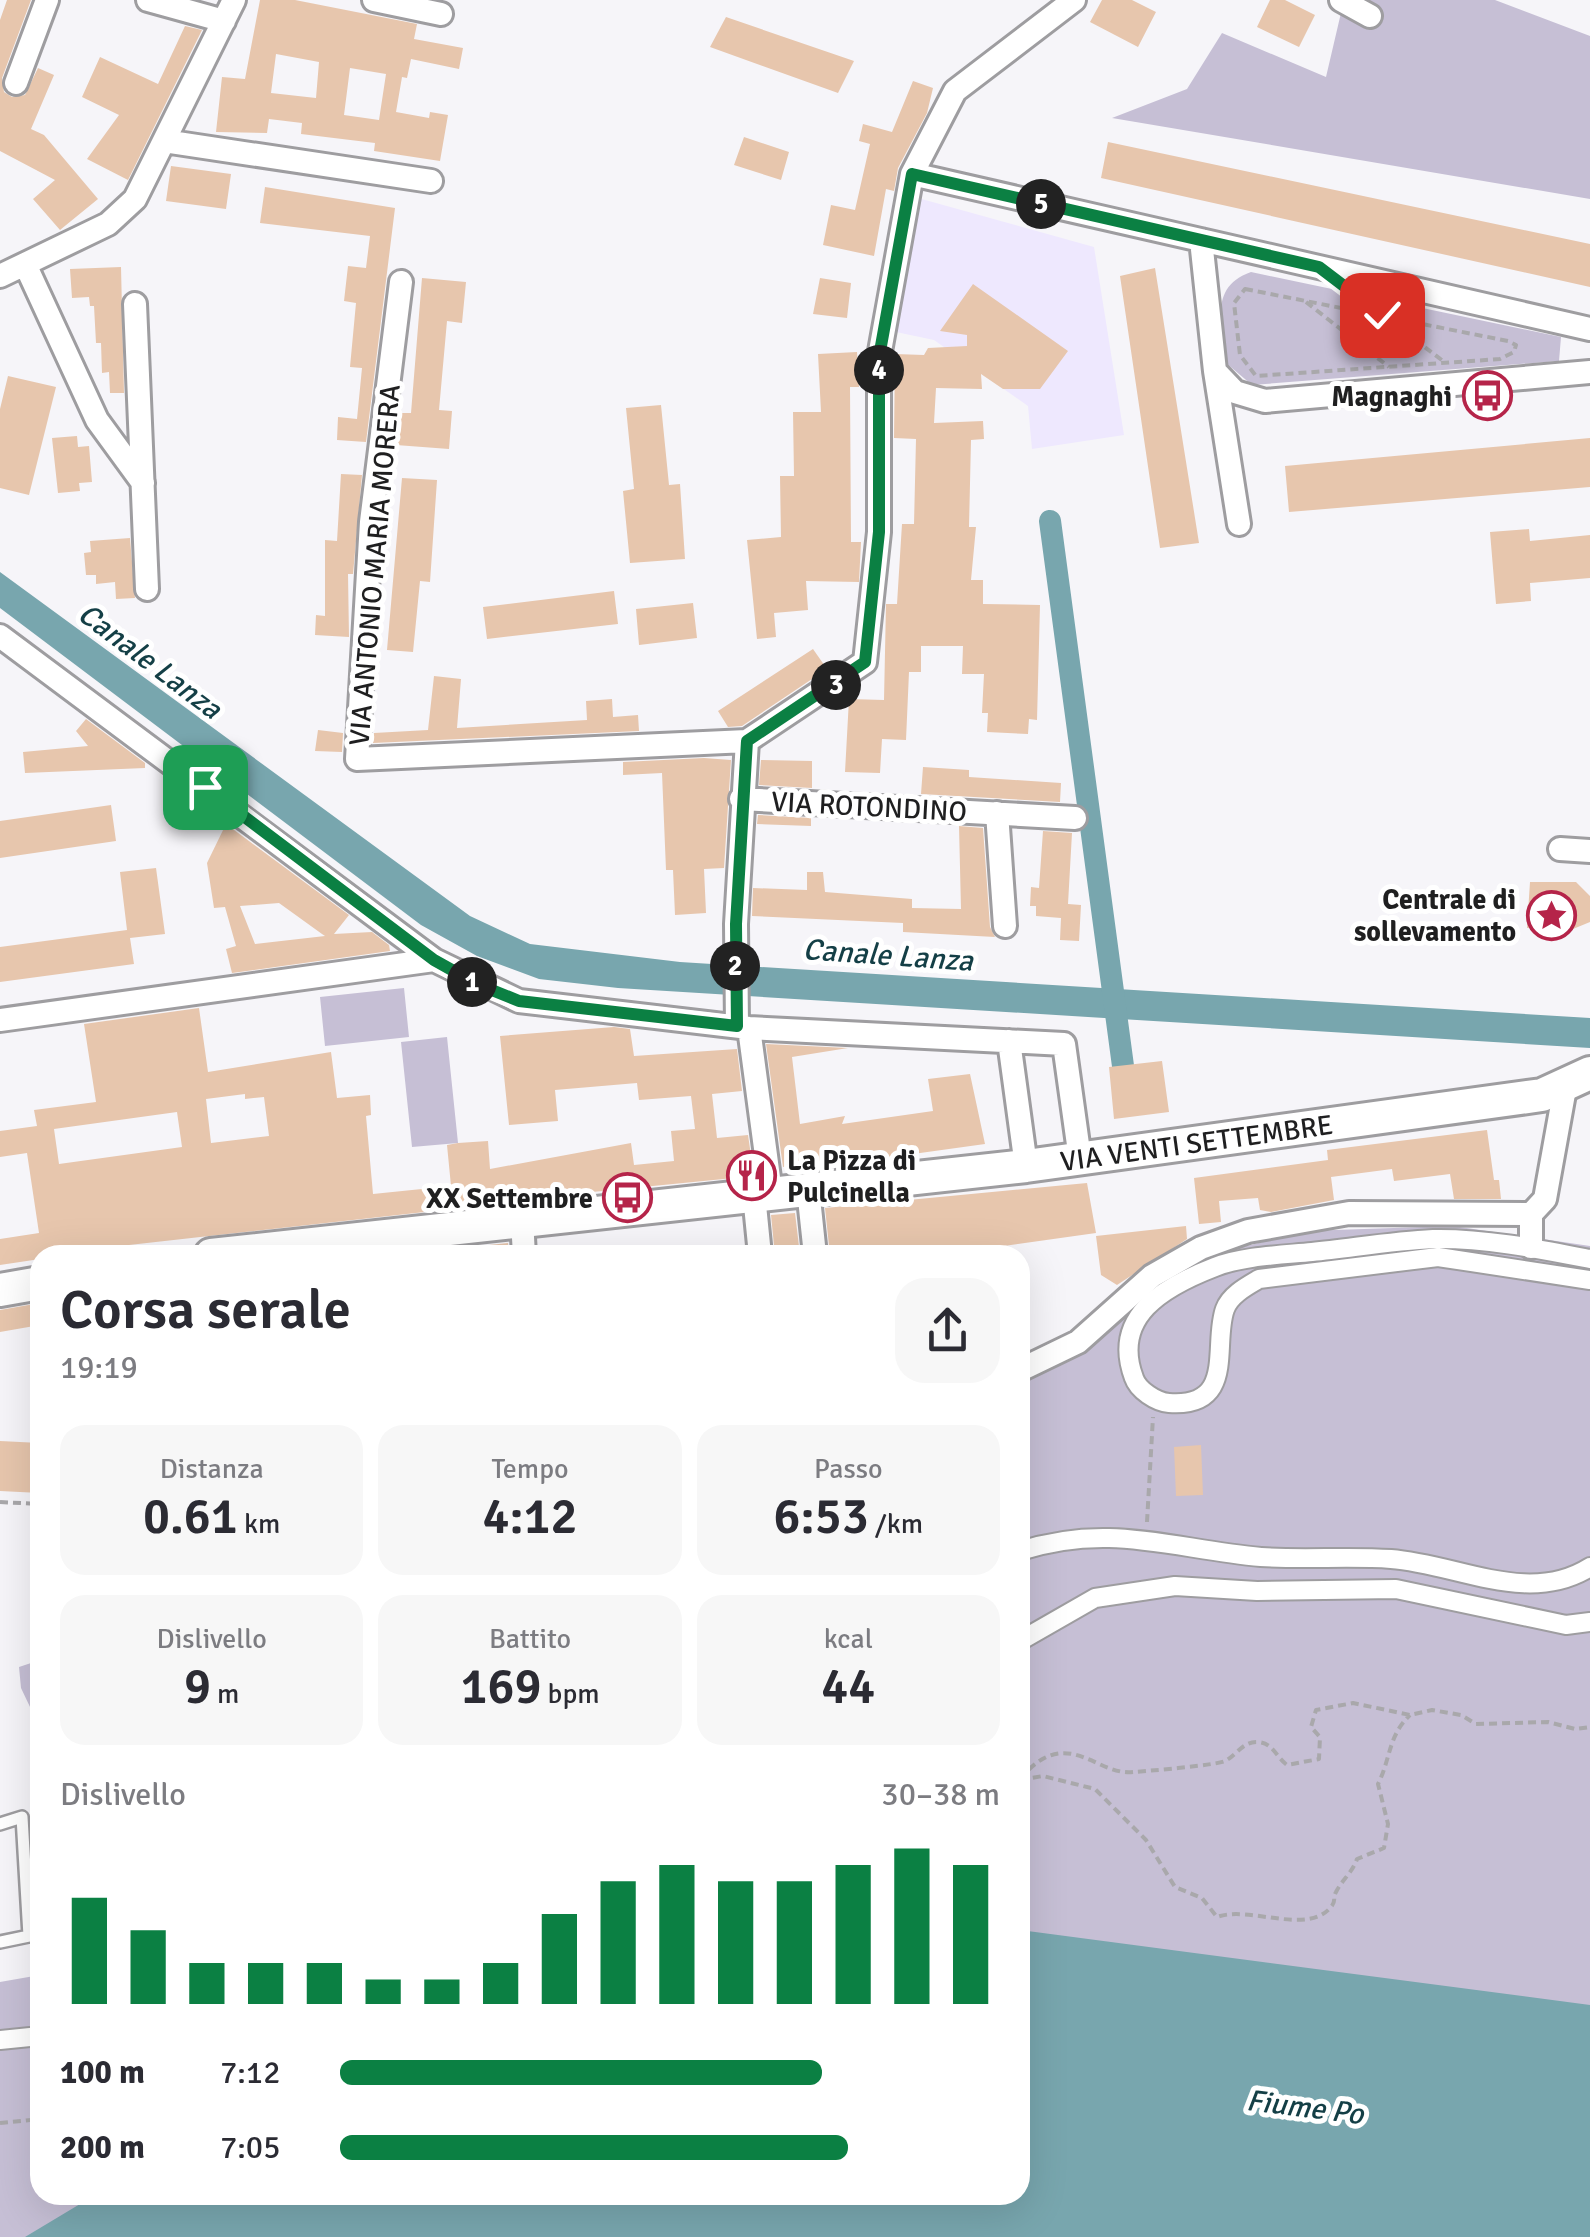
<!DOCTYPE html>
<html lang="it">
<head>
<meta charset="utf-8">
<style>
  body { margin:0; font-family:Signika,sans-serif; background:#f7f7f7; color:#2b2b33; height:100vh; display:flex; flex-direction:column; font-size:38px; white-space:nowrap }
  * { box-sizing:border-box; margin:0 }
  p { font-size:32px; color:#7c7c81 }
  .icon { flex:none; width:55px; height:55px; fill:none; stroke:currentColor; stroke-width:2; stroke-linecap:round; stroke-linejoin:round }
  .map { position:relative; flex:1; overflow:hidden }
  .details { position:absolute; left:30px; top:1245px; width:1000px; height:960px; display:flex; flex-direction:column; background:#fff; border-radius:30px; box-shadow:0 10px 40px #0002 }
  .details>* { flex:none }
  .pin { position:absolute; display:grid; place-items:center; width:85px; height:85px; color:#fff; margin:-42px; border-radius:20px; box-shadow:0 5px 15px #0006 }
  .km { position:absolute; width:50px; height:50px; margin:-25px; border-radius:50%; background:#222; color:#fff; font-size:28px; line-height:50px; text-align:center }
  .round { display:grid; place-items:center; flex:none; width:105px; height:105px; border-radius:30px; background:#f7f7f7 }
  .head { display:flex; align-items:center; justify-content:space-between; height:170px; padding:0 30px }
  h1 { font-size:55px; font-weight:600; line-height:75px }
  .metrics { display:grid; grid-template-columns:repeat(3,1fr); gap:15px; height:170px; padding:10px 30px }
  .metrics div { display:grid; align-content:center; border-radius:25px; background:#f7f7f7; text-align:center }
  .metrics b { font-size:50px; font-weight:600 }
  .metrics small { font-size:28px; font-weight:400 }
  .metrics p { font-size:28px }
  .chart { height:280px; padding:20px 30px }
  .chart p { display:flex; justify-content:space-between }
  .chart svg { width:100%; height:180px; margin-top:10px; stroke:#0b8043; stroke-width:6 }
  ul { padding:0 30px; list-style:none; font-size:32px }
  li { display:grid; grid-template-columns:160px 120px 1fr; align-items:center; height:75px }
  li i { height:25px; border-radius:12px; background:#0b8043 }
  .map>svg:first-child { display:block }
  .industrial { fill:#eee8fe }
  .green { fill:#c6bfd5 }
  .water { fill:#78a6ae }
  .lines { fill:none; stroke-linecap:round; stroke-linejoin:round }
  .canal { stroke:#78a6ae; stroke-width:22 }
  .building { fill:#e7c6ad; fill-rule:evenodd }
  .service-casing { stroke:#9e9da0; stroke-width:16 }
  .pedestrian-casing { stroke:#9e9da0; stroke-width:22 }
  .minor-casing { stroke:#9e9da0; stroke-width:28 }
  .secondary-casing { stroke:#9e9da0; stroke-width:38 }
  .path { stroke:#a9a8ab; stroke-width:4; stroke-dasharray:8 5; stroke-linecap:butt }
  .service { stroke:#fff; stroke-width:11 }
  .pedestrian { stroke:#fff; stroke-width:18 }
  .minor { stroke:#fff; stroke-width:22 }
  .secondary { stroke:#fff; stroke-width:32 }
  .route-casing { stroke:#fff; stroke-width:20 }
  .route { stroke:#0b8043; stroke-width:12 }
  .labels { text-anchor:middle; stroke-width:10; stroke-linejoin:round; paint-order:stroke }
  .poi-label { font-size:28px; font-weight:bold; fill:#1f1f20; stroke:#fff; text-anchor:end }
  .street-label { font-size:28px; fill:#1f1f20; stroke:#fff }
  .water-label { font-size:30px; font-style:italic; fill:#143f46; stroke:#fff }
</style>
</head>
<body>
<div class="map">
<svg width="1590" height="2237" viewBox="0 0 1590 2237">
  <rect width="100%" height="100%" fill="#f6f5f9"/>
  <!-- industrial -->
  <path class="industrial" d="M 918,198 L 1094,247 L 1124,435 L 1032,449 L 1028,406 L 934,340 L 896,332 Z"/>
  <!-- green -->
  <path class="green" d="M 1344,0 L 1495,0 L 1590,36 L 1590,199 L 1112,118 L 1187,89 L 1222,33 L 1326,77 Z
    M 1251,272 L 1561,337 L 1559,361 L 1252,385 L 1226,363 C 1222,326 1208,287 1251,272 Z
    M 404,988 L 409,1037 L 325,1046 L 320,997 Z
    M 447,1037 L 458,1143 L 412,1147 L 401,1042 Z
    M 1453,1226 L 1590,1246 L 1590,2237 L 0,2237 L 0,1982 L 40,1975 L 40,2195 L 1020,2195 L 1020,1372 L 1196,1259 L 1305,1231 Z
    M 40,1660 L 40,1728 L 21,1688 L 19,1667 Z"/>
  <!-- water -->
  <path class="water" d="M 0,572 L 470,916 L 530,944 L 680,962 L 1590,1018 L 1590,1048 L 618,988 L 539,979 L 477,956 L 421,925 L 0,608 Z
    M 1020,1930 L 1590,2005 L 1590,2237 L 25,2237 L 95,2195 L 1020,2195 Z"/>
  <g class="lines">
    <!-- canal -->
    <path class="canal" d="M 1050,521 L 1123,1066"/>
  </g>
  <!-- building -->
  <path class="building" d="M 7,0 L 31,0 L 2,78 L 4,92 L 12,97 L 25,95 L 38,68 L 54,75 L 31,129 L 44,135 L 98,199 L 60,230 L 33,199 L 55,180 L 0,151 L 0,20 Z
    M 260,0 L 295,0 L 417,24 L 414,39 L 463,48 L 459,69 L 411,59 L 407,78 L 402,77 L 396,112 L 429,118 L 430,112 L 448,115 L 440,161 L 374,151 L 375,143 L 301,134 L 302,123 L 269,119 L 267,133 L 216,132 L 222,77 L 245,79 ZM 276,54 L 319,62 L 316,98 L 271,93 ZM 350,68 L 386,74 L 379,120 L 344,115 Z
    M 1102,0 L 1132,0 L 1156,12 L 1138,47 L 1090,22 Z
    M 1270,0 L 1285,0 L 1315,15 L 1299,47 L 1257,27 Z
    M 726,17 L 854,61 L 838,93 L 710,47 Z
    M 185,26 L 202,30 L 128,180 L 87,159 L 119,115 L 82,97 L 100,57 L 158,84 Z
    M 913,81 L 933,88 L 927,113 L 898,168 L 894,191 L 886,189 L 874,256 L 823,245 L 831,205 L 855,210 L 870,144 L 859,141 L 863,124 L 892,132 Z
    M 744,137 L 789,152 L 781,180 L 734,165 Z
    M 1108,142 L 1590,244 L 1590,287 L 1101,178 Z
    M 171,166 L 231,174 L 226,209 L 166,201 Z
    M 265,187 L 395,208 L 366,442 L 337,440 L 338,417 L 357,419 L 362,368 L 350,367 L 356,303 L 344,301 L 348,266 L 366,268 L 370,236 L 260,223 Z
    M 121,267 L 124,393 L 110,393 L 109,372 L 102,373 L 101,343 L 96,343 L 94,306 L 90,306 L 89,297 L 72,298 L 70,269 Z
    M 1155,268 L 1199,543 L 1160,548 L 1120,276 Z
    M 422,278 L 466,282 L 462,323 L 447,321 L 439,410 L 452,411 L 449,449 L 396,445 L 400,413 L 411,413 Z
    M 820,278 L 851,283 L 847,318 L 813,314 Z
    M 973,284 L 1068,351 L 1040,389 L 1003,389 L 981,374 L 982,389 L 936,388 L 934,423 L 983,421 L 984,439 L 971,440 L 969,527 L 976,527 L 971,580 L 983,580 L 983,604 L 1040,605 L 1037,720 L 1029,719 L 1028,734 L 987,732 L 988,713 L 982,713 L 984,674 L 962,674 L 963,646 L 921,646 L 921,672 L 909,672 L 906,740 L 882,739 L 880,773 L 845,772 L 849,699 L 884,700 L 886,604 L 897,604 L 902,524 L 914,524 L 916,439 L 894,438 L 895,354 L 924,355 L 928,348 L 967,346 L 967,335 L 940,331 Z
    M 857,352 L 859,387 L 850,387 L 851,542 L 861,542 L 859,582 L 806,581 L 808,610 L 774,613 L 776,637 L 757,639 L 747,540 L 781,537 L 780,476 L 794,476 L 793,412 L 821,412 L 818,354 Z
    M 8,376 L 56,387 L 29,495 L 0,488 L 0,409 Z
    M 661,405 L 669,485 L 680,484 L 685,559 L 630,563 L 623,491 L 634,489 L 626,408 Z
    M 77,436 L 78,447 L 89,446 L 92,482 L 79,483 L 80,491 L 58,493 L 52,438 Z
    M 1590,438 L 1590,487 L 1289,512 L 1285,466 Z
    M 341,474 L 362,475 L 353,574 L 348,574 L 349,637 L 315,635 L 316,615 L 325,616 L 325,540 L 337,541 Z
    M 402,478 L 437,480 L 430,582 L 420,581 L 413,652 L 387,650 Z
    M 1529,529 L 1530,541 L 1590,535 L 1590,578 L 1530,583 L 1531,601 L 1496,604 L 1490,532 Z
    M 130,538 L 135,598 L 116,599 L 115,582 L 96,584 L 96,575 L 86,575 L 84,553 L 91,552 L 90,541 Z
    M 614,591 L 618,624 L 487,639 L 483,607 Z
    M 693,603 L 697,638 L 639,645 L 636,609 Z
    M 813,649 L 827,669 L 742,726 L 728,727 L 718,711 Z
    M 434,676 L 461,679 L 457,728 L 587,720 L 586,701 L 612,699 L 613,717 L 638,715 L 639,731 L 373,743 L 374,733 L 428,730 Z
    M 86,719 L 145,763 L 145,768 L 25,773 L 23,752 L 88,746 L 76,731 Z
    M 318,730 L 343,733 L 342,752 L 315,751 Z
    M 704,758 L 731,760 L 724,868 L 704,869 L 706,913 L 675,915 L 673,870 L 666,870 L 662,773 L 623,775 L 623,762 Z
    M 761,760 L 812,761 L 812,788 L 759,785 Z
    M 923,767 L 969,770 L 969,777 L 1061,783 L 1060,802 L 921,794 Z
    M 111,805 L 116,841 L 0,858 L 0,821 Z
    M 758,815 L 811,818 L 811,826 L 757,824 Z
    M 226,824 L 349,915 L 334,934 L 372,932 L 389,945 L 390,951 L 232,973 L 226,949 L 236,946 L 225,907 L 214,908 L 207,863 ZM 279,903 L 322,934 L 325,936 L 255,944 L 240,906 Z
    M 959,826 L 983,828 L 990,927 L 995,937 L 903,932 L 903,923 L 752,916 L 753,888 L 807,890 L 807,872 L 823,872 L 825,892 L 912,899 L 912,908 L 961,909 Z
    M 1043,831 L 1072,833 L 1068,904 L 1081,905 L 1079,941 L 1060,940 L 1061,918 L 1036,916 L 1036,906 L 1030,906 L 1031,887 L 1039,888 Z
    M 156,868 L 165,934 L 130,938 L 134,964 L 0,982 L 0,947 L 127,930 L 120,872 Z
    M 1530,882 L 1576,882 L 1590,896 L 1590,922 L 1573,929 L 1527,928 Z
    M 199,1008 L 208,1072 L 331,1052 L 337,1098 L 370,1095 L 371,1115 L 366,1116 L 373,1194 L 451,1186 L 447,1145 L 458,1143 L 488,1141 L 490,1169 L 631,1143 L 634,1165 L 674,1161 L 671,1131 L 695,1129 L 691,1096 L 639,1100 L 637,1083 L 555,1090 L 558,1121 L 509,1125 L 500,1036 L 614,1027 L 630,1029 L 634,1056 L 737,1049 L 742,1091 L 712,1094 L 717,1138 L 748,1135 L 754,1176 L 572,1194 L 571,1189 L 522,1195 L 523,1201 L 40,1255 L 40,1259 L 0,1265 L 0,1239 L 39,1233 L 27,1153 L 0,1157 L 0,1131 L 37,1126 L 34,1110 L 96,1102 L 84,1024 ZM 245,1094 L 245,1099 L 264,1097 L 269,1136 L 211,1143 L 206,1099 ZM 177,1112 L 182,1147 L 59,1164 L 54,1129 Z
    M 766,1044 L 848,1048 L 792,1057 L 800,1124 L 845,1116 L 842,1124 L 933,1111 L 928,1079 L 970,1074 L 985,1144 L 848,1163 L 847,1156 L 783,1167 Z
    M 1162,1061 L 1169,1112 L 1114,1119 L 1109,1067 Z
    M 1487,1130 L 1494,1180 L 1499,1180 L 1501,1199 L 1454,1199 L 1450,1174 L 1394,1181 L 1392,1169 L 1331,1177 L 1334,1200 L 1271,1212 L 1260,1210 L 1258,1198 L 1219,1201 L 1221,1222 L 1199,1224 L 1194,1178 L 1328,1160 L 1327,1150 Z
    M 1087,1183 L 1096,1233 L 940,1255 L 830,1255 L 825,1208 Z
    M 795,1213 L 800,1255 L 775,1255 L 771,1215 Z
    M 1186,1226 L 1187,1239 L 1117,1285 L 1101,1275 L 1096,1236 Z
    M 508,1243 L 509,1255 L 395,1255 Z
    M 40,1303 L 40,1325 L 0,1332 L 0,1310 Z
    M 0,1441 L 40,1443 L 40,1493 L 0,1491 Z
    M 1201,1445 L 1203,1495 L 1176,1496 L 1174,1447 Z"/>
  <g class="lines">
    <defs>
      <path id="service" d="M 0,1824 L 22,1817 L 29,1936 L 0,1942"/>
      <path id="pedestrian" d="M 1590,1259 C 1539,1249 1485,1238 1433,1239 C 1392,1241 1352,1248 1312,1252 C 1281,1255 1243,1256 1215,1267 C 1163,1287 1111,1317 1134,1378 C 1138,1390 1156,1402 1169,1403 C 1237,1408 1212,1344 1225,1309 C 1230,1295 1247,1286 1259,1279 L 1438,1257 L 1590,1280
        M 1020,1551 C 1110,1522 1172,1549 1261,1557 C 1304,1560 1348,1556 1391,1559 C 1458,1564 1528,1606 1590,1567
        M 1020,1641 L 1095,1598 L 1175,1586 L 1257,1591 L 1396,1589 L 1566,1625 L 1590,1622
        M 0,2040 L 40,2036"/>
      <path id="minor" d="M 148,0 L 224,21
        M 374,0 L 441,14
        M 1341,0 L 1370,16
        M 16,83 L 47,0
        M 164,141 L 431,181
        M 912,174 L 1590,329
        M 1201,240 L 1215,371 L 1235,392 L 1265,401 L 1590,372
        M 25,264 L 97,420 L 143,483
        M 0,276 L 108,224 L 135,199 L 234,0
        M 401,282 L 371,522 L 357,759 L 747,741
        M 135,304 L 147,589
        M 1215,371 L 1239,524
        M 0,636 L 434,960 L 519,1001 L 749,1028 L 1064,1044 L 1080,1159
        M 741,799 L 1075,818
        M 997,813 L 1005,926
        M 1560,849 L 1590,851
        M 0,1020 L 434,960
        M 737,1026 L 736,924 L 747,741 L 865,662 L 879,532 L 879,357 L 912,174 L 955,91 L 1074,0
        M 749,1028 L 771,1193
        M 1009,1041 L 1026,1166
        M 808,1189 L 815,1255
        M 754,1195 L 760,1255
        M 522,1220 L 524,1255
        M 1531,1247 L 1531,1214 L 1545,1199 L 1565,1088
        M 1020,1370 L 1078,1342 L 1152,1276 L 1201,1248 L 1248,1231 L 1349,1213 L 1531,1214"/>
      <g id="secondary">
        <path id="s1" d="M 211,1255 L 1026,1166 L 1542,1095 L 1590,1073"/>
        <path d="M 0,1290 L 40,1283"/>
      </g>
    </defs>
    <!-- service casing -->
    <use href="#service" class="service-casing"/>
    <!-- pedestrian casing -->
    <use href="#pedestrian" class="pedestrian-casing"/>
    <!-- minor casing -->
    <use href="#minor" class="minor-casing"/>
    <!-- secondary casing -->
    <use href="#secondary" class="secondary-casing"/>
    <!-- path -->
    <path class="path" d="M 1245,289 L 1508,341 L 1516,345 L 1514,352 L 1500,359 L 1256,376 L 1240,355 L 1234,303 Z
      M 1363,300 L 1443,361
      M 1306,302 L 1389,367
      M 0,1502 L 40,1504
      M 1147,1522 L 1153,1417
      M 1020,1779 C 1067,1723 1095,1776 1133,1772 C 1148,1771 1218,1765 1225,1761 C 1237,1755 1243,1741 1258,1742 C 1273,1743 1276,1757 1287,1765 L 1319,1759 L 1320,1737 L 1311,1727 L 1316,1710 L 1353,1703 L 1410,1715 L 1432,1710 L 1461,1715 L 1476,1724 L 1548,1722 L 1575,1729 L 1590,1727
      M 1020,1780 L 1043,1776 L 1095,1789 L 1146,1840 L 1175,1887 L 1202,1898 L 1217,1917 C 1249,1905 1307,1936 1331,1907 C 1337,1900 1332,1899 1336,1892 C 1342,1880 1352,1873 1357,1859 L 1384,1848 L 1388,1824 L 1378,1784 C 1391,1758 1388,1736 1410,1715
      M 0,2123 L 40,2119"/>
    <!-- service -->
    <use href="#service" class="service"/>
    <!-- pedestrian -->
    <use href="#pedestrian" class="pedestrian"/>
    <!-- minor -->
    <use href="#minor" class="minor"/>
    <!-- secondary -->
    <use href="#secondary" class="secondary"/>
  </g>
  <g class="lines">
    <defs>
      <path id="route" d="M 205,787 L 434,960 L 477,984 L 519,1001 L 737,1026 L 736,924 L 747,741 L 865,662 L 879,532 L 879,357 L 912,174 L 1319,267 L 1382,315"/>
    </defs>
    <!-- route casing -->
    <use href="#route" class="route-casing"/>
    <!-- route -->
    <use href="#route" class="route"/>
  </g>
  <!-- icons -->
  <defs>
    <symbol id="bus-ring" viewBox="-11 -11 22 22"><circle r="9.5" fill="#fff" stroke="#b52449" stroke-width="1.5"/><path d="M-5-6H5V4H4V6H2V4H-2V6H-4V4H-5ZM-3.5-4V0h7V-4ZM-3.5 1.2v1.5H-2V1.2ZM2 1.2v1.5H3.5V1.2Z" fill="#b52449"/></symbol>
    <symbol id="sight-ring" viewBox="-11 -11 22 22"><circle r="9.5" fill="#fff" stroke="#b52449" stroke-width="1.5"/><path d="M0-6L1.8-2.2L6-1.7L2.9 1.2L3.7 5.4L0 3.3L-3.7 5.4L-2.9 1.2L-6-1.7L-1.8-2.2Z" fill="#b52449"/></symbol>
    <symbol id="restaurant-ring" viewBox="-11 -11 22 22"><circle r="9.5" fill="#fff" stroke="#b52449" stroke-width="1.5"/><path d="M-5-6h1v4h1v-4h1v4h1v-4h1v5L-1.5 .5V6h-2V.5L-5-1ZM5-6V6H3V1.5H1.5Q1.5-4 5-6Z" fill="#b52449"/></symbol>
  </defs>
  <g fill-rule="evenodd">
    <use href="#bus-ring" x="1460" y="368" width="55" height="55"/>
    <use href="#sight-ring" x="1524" y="888" width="55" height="55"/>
    <use href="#restaurant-ring" x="724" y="1148" width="55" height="55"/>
    <use href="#bus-ring" x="600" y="1170" width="55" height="55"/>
  </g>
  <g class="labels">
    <!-- poi labels -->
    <g class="poi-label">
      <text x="1452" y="406">Magnaghi</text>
      <text x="1516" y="909">Centrale di<tspan x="1516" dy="32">sollevamento</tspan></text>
      <text x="787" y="1170" text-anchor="start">La Pizza di<tspan x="787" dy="32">Pulcinella</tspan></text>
      <text x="593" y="1208">XX Settembre</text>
    </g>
    <!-- street labels -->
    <g class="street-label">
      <text transform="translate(374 565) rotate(-85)" y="10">VIA ANTONIO MARIA MORERA</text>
      <text transform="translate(869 806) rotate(3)" y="10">VIA ROTONDINO</text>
      <text dy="10" stroke="none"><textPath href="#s1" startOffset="992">VIA VENTI SETTEMBRE</textPath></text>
    </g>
    <!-- water labels -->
    <g class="water-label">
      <text transform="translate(150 661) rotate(37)" y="10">Canale Lanza</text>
      <text transform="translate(888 955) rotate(4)" y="10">Canale Lanza</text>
      <text transform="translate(1305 2107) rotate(7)" y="10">Fiume Po</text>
    </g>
  </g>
</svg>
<div class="pin" style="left:205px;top:787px;background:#1e9e55"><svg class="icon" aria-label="arrive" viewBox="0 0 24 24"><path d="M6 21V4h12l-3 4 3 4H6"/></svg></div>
<div class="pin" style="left:1382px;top:315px;background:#d93025"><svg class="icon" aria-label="check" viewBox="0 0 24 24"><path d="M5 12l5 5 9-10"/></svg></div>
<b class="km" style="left:472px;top:982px">1</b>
<b class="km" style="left:735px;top:966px">2</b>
<b class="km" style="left:836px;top:685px">3</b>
<b class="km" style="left:879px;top:370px">4</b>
<b class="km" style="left:1041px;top:204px">5</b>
<section class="details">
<div class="head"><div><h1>Corsa serale</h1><p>19:19</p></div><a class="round"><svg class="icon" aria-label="share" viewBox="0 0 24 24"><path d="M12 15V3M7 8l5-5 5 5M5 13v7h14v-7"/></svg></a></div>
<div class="metrics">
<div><p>Distanza</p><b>0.61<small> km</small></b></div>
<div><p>Tempo</p><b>4:12</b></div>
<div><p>Passo</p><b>6:53<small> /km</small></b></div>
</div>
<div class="metrics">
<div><p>Dislivello</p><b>9<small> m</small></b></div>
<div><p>Battito</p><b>169<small> bpm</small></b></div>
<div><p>kcal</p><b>44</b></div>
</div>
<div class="chart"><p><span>Dislivello</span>30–38 m</p>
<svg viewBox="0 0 160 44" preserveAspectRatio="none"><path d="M5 44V18M15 44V26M25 44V34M35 44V34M45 44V34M55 44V38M65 44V38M75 44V34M85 44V22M95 44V14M105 44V10M115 44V14M125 44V14M135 44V10M145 44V6M155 44V10"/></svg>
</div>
<ul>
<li><b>100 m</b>7:12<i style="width:73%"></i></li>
<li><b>200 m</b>7:05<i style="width:77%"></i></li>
</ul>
</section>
</div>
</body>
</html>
